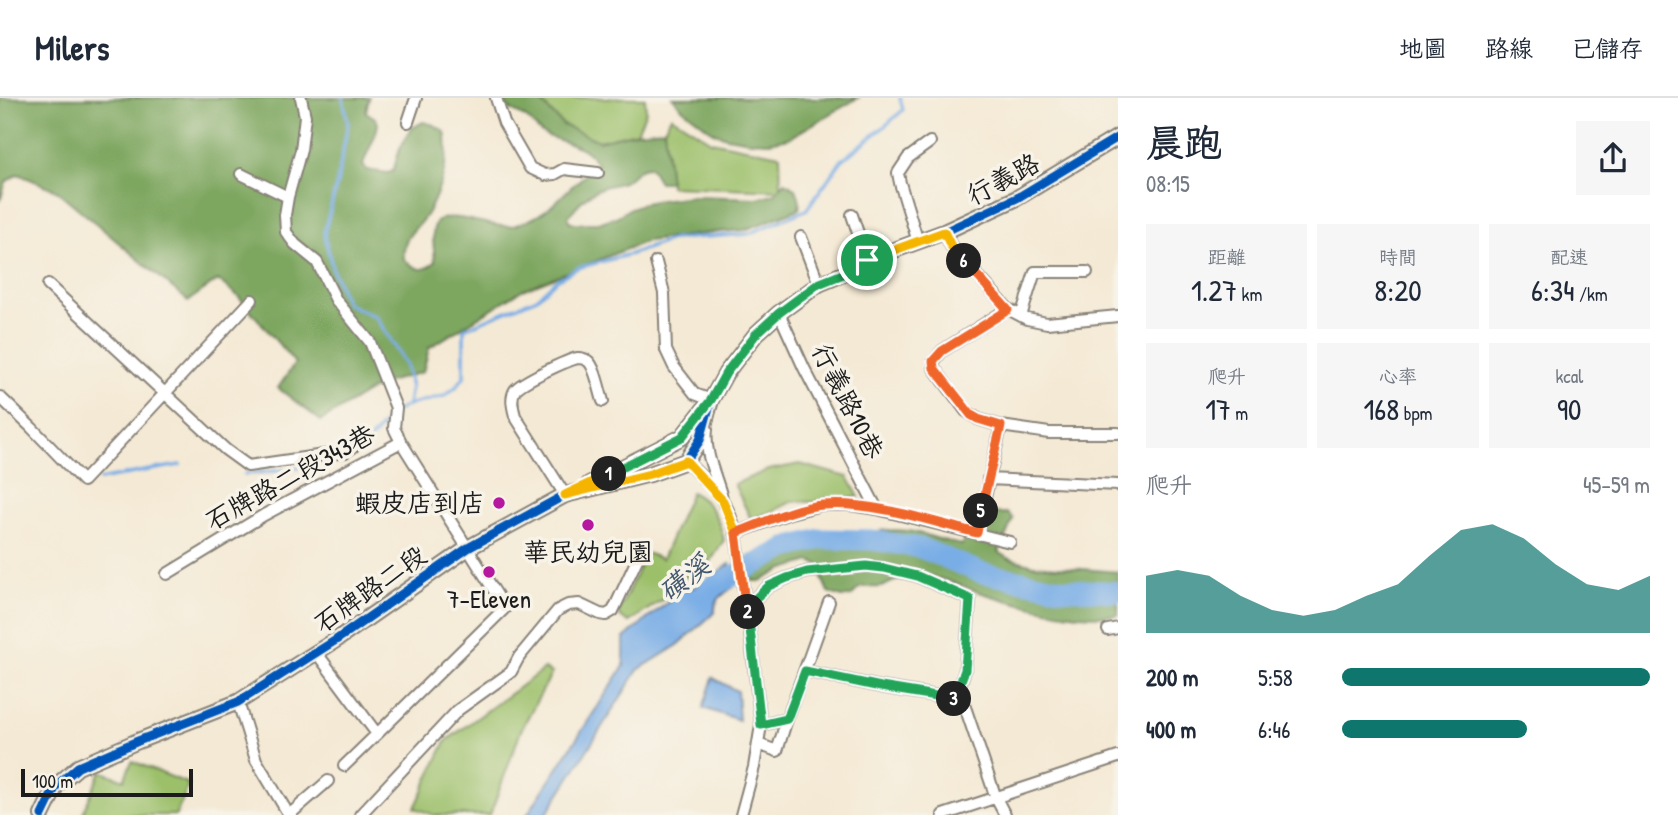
<!DOCTYPE html>
<html lang="zh-TW">
<head>
<meta charset="utf-8">
<style>
  body { margin:0; font-family:"Patrick Hand","LXGW WenKai TC",sans-serif; background:#f6f6f7; color:#1f2937; height:100vh; display:flex; flex-direction:column; font-size:26px; white-space:nowrap }
  * { box-sizing:border-box; margin:0 }
  p { font-size:23px; color:#747a83 }
  .icon { flex:none; width:38px; height:38px; fill:none; stroke:currentColor; stroke-width:2; stroke-linecap:round; stroke-linejoin:round }
  .map { position:relative; flex:1; overflow:hidden }
  .details { display:flex; flex-direction:column; background:#fff; width:560px }
  .details>* { flex:none }
  .scale { position:absolute; left:21px; bottom:18px; width:172px; box-sizing:border-box; padding-left:7px; border:4px solid #1c1c1c; border-top:0; font-size:19px; line-height:24px; white-space:nowrap; color:#1c1c1c; -webkit-text-stroke:5px #f7f3e8; paint-order:stroke }
  .pin { position:absolute; display:grid; place-items:center; width:60px; height:60px; color:#fff; margin:-30px; border:4px solid #fff; border-radius:50%; box-shadow:0 2px 7px #0007 }
  .km { position:absolute; width:35px; height:35px; margin:-18px; border-radius:50%; background:#222; color:#fff; font-size:19px; line-height:35px; text-align:center }
  .round { display:grid; place-items:center; flex:none; width:74px; height:74px; border-radius:0px; background:#f6f6f7 }
  .headline { display:flex; align-items:center; justify-content:space-between; height:119px; padding:0 28px }
  h1 { font-size:38px; font-weight:600; line-height:52px }
  .figures { display:grid; grid-template-columns:repeat(3,1fr); gap:10px; height:119px; padding:7px 28px }
  .figures div { display:grid; align-content:center; border-radius:0px; background:#f6f6f7; text-align:center }
  .figures b { font-size:30px; font-weight:600 }
  .figures small { font-size:19px; font-weight:400 }
  .figures p { font-size:19px }
  .chart { height:196px; padding:14px 28px }
  .chart p { display:flex; justify-content:space-between }
  .chart svg { width:100%; height:126px; margin-top:7px; fill:#0f766e; opacity:.7 }
  ul { padding:0 28px; list-style:none; font-size:23px }
  li { display:grid; grid-template-columns:112px 84px 1fr; align-items:center; height:52px }
  li i { height:18px; border-radius:9px; background:#0f766e }
  header { display:flex; align-items:center; gap:42px; box-sizing:border-box; height:98px; padding:0 35px; background:#fff; border-bottom:2px solid #e0e1e3 }
  header strong { font-size:33px }
  nav { display:flex; gap:38px; margin-inline-start:auto; font-size:24px }
  main { display:flex; flex:1; min-height:0 }
  .map>svg:first-child { display:block }
  .green { fill:#9cc06a; stroke:#5c6e43; stroke-width:2 }
  .forest { fill:#7da65e; stroke:#4c613d; stroke-width:2 }
  .water { fill:#79ade6; stroke:#4a6481; stroke-width:2 }
  .lines { fill:none; stroke-linecap:round; stroke-linejoin:round }
  .stream { stroke:#79ade6; stroke-width:3.5 }
  .river { stroke:#79ade6; stroke-width:21 }
  .street-casing { stroke:#888278; stroke-width:14 }
  .secondary-casing { stroke:#888278; stroke-width:18 }
  .street { stroke:#fff; stroke-width:10 }
  .secondary { stroke:#fff; stroke-width:14 }
  .cycleway-casing { stroke:#f7f3e8; stroke-width:13 }
  .cycleway { stroke:#0057b8; stroke-width:9 }
  .split-1-casing { stroke:#fff; stroke-width:14 }
  .split-2-casing { stroke:#fff; stroke-width:14 }
  .split-3-casing { stroke:#fff; stroke-width:14 }
  .split-4-casing { stroke:#fff; stroke-width:14 }
  .split-5-casing { stroke:#fff; stroke-width:14 }
  .split-6-casing { stroke:#fff; stroke-width:14 }
  .split-7-casing { stroke:#fff; stroke-width:14 }
  .split-1 { stroke:#22a559; stroke-width:9 }
  .split-2 { stroke:#f5b400; stroke-width:9 }
  .split-3 { stroke:#22a559; stroke-width:9 }
  .split-4 { stroke:#22a559; stroke-width:9 }
  .split-5 { stroke:#f0652b; stroke-width:9 }
  .split-6 { stroke:#f0652b; stroke-width:9 }
  .split-7 { stroke:#f5b400; stroke-width:9 }
  .poi-dot { fill:#b5179e; stroke:#f7f3e8; stroke-width:2.5 }
  .labels { text-anchor:middle; stroke-width:7; stroke-linejoin:round; paint-order:stroke }
  .street-label { font-size:26px; fill:#1c1c1c; stroke:#f7f3e8 }
  .poi-label { font-size:26px; fill:#1c1c1c; stroke:#f7f3e8 }
  .water-label { font-size:28px; font-style:italic; fill:#41566d; stroke:#f7f3e8 }
</style>
</head>
<body>
<header>
<strong>Milers</strong>
<nav><a>地圖</a><a>路線</a><a>已儲存</a></nav>
</header>
<main>
<div class="map">
<svg width="1118" height="717" viewBox="0 0 1118 717">
  <rect width="100%" height="100%" fill="#f7f3e8"/>
  <filter id="ink" filterUnits="userSpaceOnUse"><feTurbulence type="fractalNoise" baseFrequency=".0143" numOctaves="2"/><feDisplacementMap in="SourceGraphic" scale="14" xChannelSelector="R" yChannelSelector="G"/><feConvolveMatrix kernelMatrix="1 2 1 2 8 2 1 2 1" color-interpolation-filters="sRGB"/></filter>
  <filter id="wash" filterUnits="userSpaceOnUse"><feTurbulence type="fractalNoise" baseFrequency=".00686" numOctaves="4" result="noise"/><feDisplacementMap in="SourceGraphic" scale="28" xChannelSelector="R" yChannelSelector="G"/><feGaussianBlur stdDeviation="1.57" result="paint"/><feColorMatrix in="noise" values="0 0 0 0 0 0 0 0 0 0 0 0 0 0 0 0 0 1.4 0 .05"/><feComposite in="paint" operator="in"/></filter>
  <g filter="url(#wash)">
    <rect width="100%" height="100%" fill="#f4e9d4"/>
    <!-- green -->
    <path class="green" d="M 540,0 L 645,0 L 646,13 L 637,34 L 599,43 L 563,27 L 542,5 Z
      M 671,18 L 711,43 L 780,57 L 781,92 L 670,88 L 664,31 Z
      M 800,366 L 848,379 L 859,399 L 812,404 L 793,403 L 769,415 L 751,421 L 734,386 L 768,372 Z
      M 691,394 C 711,404 719,421 724,442 L 712,461 L 702,471 L 690,476 L 678,485 L 662,502 L 629,524 L 621,520 L 618,515 L 646,455 L 662,461 Z
      M 544,571 L 552,575 L 522,630 L 490,717 L 434,717 L 415,710 L 446,643 Z
      M 132,663 L 189,686 L 176,717 L 82,717 L 101,673 L 124,682 Z"/>
    <!-- forest -->
    <path class="forest" d="M 0,0 L 369,0 L 366,14 L 375,20 L 378,25 C 377,40 367,52 363,67 L 367,72 L 388,75 L 393,73 L 400,50 L 412,30 L 423,24 L 434,27 L 445,34 C 451,61 441,90 428,114 C 417,133 402,135 404,162 C 418,171 421,176 435,164 C 435,154 429,129 438,123 C 456,112 491,131 512,128 C 516,128 522,124 527,123 C 552,112 558,100 577,84 C 584,78 591,72 597,66 C 585,43 562,47 542,35 C 536,31 532,24 526,20 C 513,11 510,16 502,0 L 540,0 L 542,5 L 563,27 L 599,43 L 637,34 L 664,31 L 670,84 L 659,84 L 650,69 C 636,68 634,80 623,84 C 616,87 608,87 601,90 C 588,95 576,108 568,119 L 570,125 L 598,125 L 616,119 L 631,110 L 644,105 L 660,102 L 693,98 L 757,100 L 774,96 L 785,84 C 797,90 802,98 799,111 L 745,132 L 718,134 L 647,143 L 522,192 L 429,250 L 423,274 L 381,286 L 321,323 L 278,290 L 295,265 L 239,199 L 218,182 L 188,203 L 56,92 L 18,76 L 6,84 L 0,103 Z
      M 673,0 L 858,0 L 789,40 L 769,44 L 751,43 L 726,39 L 713,34 L 682,10 Z
      M 1008,415 L 1013,421 L 999,454 L 1008,460 L 1034,467 L 1118,474 L 1118,517 C 1076,522 1025,508 985,496 C 969,491 954,484 938,480 C 928,478 905,480 895,483 C 890,484 885,489 880,489 C 865,491 863,483 852,498 L 842,499 L 828,494 L 822,480 L 820,467 L 810,463 L 781,472 L 761,483 L 753,483 L 749,476 L 748,459 C 787,441 823,436 865,434 C 880,433 894,431 909,433 C 927,436 944,444 962,447 L 974,416 Z"/>
    <!-- water -->
    <path class="water" d="M 730,466 L 733,489 C 724,496 714,501 715,514 L 678,547 L 638,572 L 546,717 L 527,717 L 624,568 L 624,540 L 685,490 L 695,489 Z
      M 713,580 L 737,593 L 739,622 L 703,610 Z"/>
    <g class="lines">
      <!-- stream -->
      <path class="stream" d="M 343,0 L 348,25 L 337,85 L 324,135 L 333,173 L 346,205 L 376,219 L 405,265 L 411,289 L 408,306
        M 397,313 L 408,307 L 444,298 L 456,289 L 464,279 L 464,231 L 537,200 L 555,183 L 577,170 L 631,156 L 674,141 L 748,136 L 806,112 L 842,62 L 884,29 L 903,12 L 900,0
        M 245,376 L 285,372 L 332,364 L 359,355 L 391,317
        M 100,382 L 144,373 L 180,367"/>
      <!-- river -->
      <path class="river" d="M 708,491 L 786,450 L 821,441 L 872,442 L 921,450 L 982,475 L 1065,491 L 1118,494"/>
    </g>
  </g>
  <g filter="url(#ink)">
    <g class="lines">
      <defs>
        <path id="street" d="M 301,0 L 305,18 L 301,52 L 288,99 L 285,117 L 286,134 L 295,146 L 317,164 L 336,202 L 370,244 L 396,310 L 394,330 L 401,344
          M 496,0 L 504,25 L 530,70 L 545,77 L 555,76 L 564,71 L 598,75
          M 408,24 L 416,0
          M 241,76 L 288,99
          M 852,117 L 867,162
          M 944,134 L 951,148 L 1008,211 L 1027,221 L 1047,225 L 1118,218
          M 801,139 L 819,186
          M 918,144 L 900,85 L 898,75 L 908,60 L 930,44
          M 656,164 L 664,195 L 666,252 L 674,269 L 695,296 L 711,302 L 710,308
          M 48,187 L 226,352 L 248,368 L 345,354 L 353,349
          M 1008,211 L 942,253 L 934,263 L 934,270 L 966,313 L 978,321 L 1001,328 L 1049,335 L 1118,335
          M 779,215 L 804,270 L 877,411
          M 1021,218 L 1035,174 L 1087,174
          M 0,299 L 32,330 L 83,383 L 252,202
          M 707,331 C 704,356 716,377 722,400
          M 686,363 C 697,375 715,390 723,403 C 743,435 737,474 747,508 L 761,627 L 754,669 L 741,717
          M 988,381 L 1118,387
          M 565,397 L 515,318 C 513,310 510,300 515,292 C 521,284 567,262 578,260 C 581,260 585,261 588,263 C 595,268 600,294 603,303
          M 736,435 L 790,415 L 821,407 L 850,407 L 877,411 L 1010,444
          M 977,435 L 1001,328
          M 167,476 L 264,417 L 401,344 L 505,510 L 377,636
          M 747,508 L 769,488 L 787,480 L 807,474 L 866,468 L 884,470 L 917,478 L 970,501 L 965,572 L 955,601
          M 1108,532 L 1118,530
          M 316,554 L 377,636 L 344,668
          M 805,573 L 881,589 L 955,601 L 964,606 L 996,700 L 1005,717
          M 238,604 L 256,662 L 289,717
          M 761,627 L 787,621 L 829,504
          M 758,646 L 777,653 L 787,621
          M 289,717 L 328,683
          M 360,717 L 458,612 L 511,574 L 519,559 L 558,512 L 568,507 L 579,506 L 600,516 L 606,517 L 613,513 L 641,453
          M 943,717 L 1118,659"/>
        <path id="secondary" d="M 589,386 L 682,339 L 711,302 L 726,275 L 756,236 L 779,215 L 819,186 L 843,176 L 867,162 L 944,134 L 1017,100 L 1118,39
          M 42,717 L 56,688 L 78,669 L 138,643 L 238,604 L 336,542 L 468,450 L 565,397 L 650,376 L 686,363 L 700,342 L 711,302"/>
      </defs>
      <!-- street casing -->
      <use href="#street" class="street-casing"/>
      <!-- secondary casing -->
      <use href="#secondary" class="secondary-casing"/>
      <!-- street -->
      <use href="#street" class="street"/>
      <!-- secondary -->
      <use href="#secondary" class="secondary"/>
      <defs>
        <path id="cycleway" d="M 594,383 L 682,339 L 711,302 L 726,275 L 756,236 L 779,215 L 819,186 L 843,176 L 867,162 L 944,134 L 1017,100 L 1118,39
          M 42,717 L 56,688 L 78,669 L 138,643 L 238,604 L 336,542 L 468,450 L 565,397 L 650,376 L 686,363 L 700,342 L 711,302"/>
      </defs>
      <!-- cycleway casing -->
      <use href="#cycleway" class="cycleway-casing"/>
      <!-- cycleway -->
      <use href="#cycleway" class="cycleway"/>
    </g>
  </g>
  <g class="lines" filter="url(#ink)">
    <defs>
      <path id="split-1" d="M 609,376 L 682,339 L 711,302 L 726,275 L 756,236 L 779,215 L 818,186 L 843,176 L 867,162"/>
      <path id="split-2" d="M 609,376 L 565,397 L 650,376 L 686,363 L 723,403 L 736,435 L 744,497 L 748,514"/>
      <path id="split-3" d="M 748,514 L 761,627 L 787,621 L 805,573 L 881,589 L 954,601"/>
      <path id="split-4" d="M 747,506 L 747,508 L 769,488 L 787,480 L 807,474 L 866,468 L 884,470 L 917,478 L 970,501 L 965,572 L 954,601"/>
      <path id="split-5" d="M 747,506 L 744,497 L 736,435 C 764,425 794,409 823,407 C 873,403 929,423 977,435 L 981,413"/>
      <path id="split-6" d="M 964,163 L 1008,212 L 942,253 L 933,263 L 934,270 L 971,317 L 978,321 L 1001,328 L 981,413"/>
      <path id="split-7" d="M 867,162 L 944,134 L 951,148 L 964,163"/>
    </defs>
    <!-- split-1 casing -->
    <use href="#split-1" class="split-1-casing"/>
    <!-- split-2 casing -->
    <use href="#split-2" class="split-2-casing"/>
    <!-- split-3 casing -->
    <use href="#split-3" class="split-3-casing"/>
    <!-- split-4 casing -->
    <use href="#split-4" class="split-4-casing"/>
    <!-- split-5 casing -->
    <use href="#split-5" class="split-5-casing"/>
    <!-- split-6 casing -->
    <use href="#split-6" class="split-6-casing"/>
    <!-- split-7 casing -->
    <use href="#split-7" class="split-7-casing"/>
    <!-- split-1 -->
    <use href="#split-1" class="split-1"/>
    <!-- split-2 -->
    <use href="#split-2" class="split-2"/>
    <!-- split-3 -->
    <use href="#split-3" class="split-3"/>
    <!-- split-4 -->
    <use href="#split-4" class="split-4"/>
    <!-- split-5 -->
    <use href="#split-5" class="split-5"/>
    <!-- split-6 -->
    <use href="#split-6" class="split-6"/>
    <!-- split-7 -->
    <use href="#split-7" class="split-7"/>
  </g>
  <!-- markers -->
  <g class="poi-dot">
    <circle cx="499" cy="405" r="7"/>
    <circle cx="588" cy="427" r="7"/>
    <circle cx="489" cy="474" r="7"/>
  </g>
  <g class="labels">
    <!-- street labels -->
    <g class="street-label">
      <text transform="translate(1003 81) rotate(-28)" y="9">行義路</text>
      <text transform="translate(848 303) rotate(63)" y="9">行義路10巷</text>
      <text transform="translate(290 379) rotate(-29)" y="9">石牌路二段343巷</text>
      <text transform="translate(370 491) rotate(-35)" y="9">石牌路二段</text>
    </g>
    <!-- poi labels -->
    <g class="poi-label">
      <text x="485" y="414" text-anchor="end">蝦皮店到店</text>
      <text x="588" y="463">華民幼兒園</text>
      <text x="489" y="510">7-Eleven</text>
    </g>
    <!-- water labels -->
    <g class="water-label">
      <text transform="translate(684 480) rotate(-38)" y="10">磺溪</text>
    </g>
  </g>
</svg>
<div class="scale">100 m</div>
<div class="pin" style="left:867px;top:162px;background:#1e9e55"><svg class="icon" aria-label="arrive" viewBox="0 0 24 24"><path d="M6 21V4h12l-3 4 3 4H6"/></svg></div>
<b class="km" style="left:609px;top:376px">1</b>
<b class="km" style="left:748px;top:514px">2</b>
<b class="km" style="left:954px;top:601px">3</b>
<b class="km" style="left:981px;top:413px">5</b>
<b class="km" style="left:964px;top:163px">6</b>
</div>
<section class="details">
<div class="headline"><div><h1>晨跑</h1><p>08:15</p></div><a class="round"><svg class="icon" aria-label="share" viewBox="0 0 24 24"><path d="M12 15V3M7 8l5-5 5 5M5 13v7h14v-7"/></svg></a></div>
<div class="figures">
<div><p>距離</p><b>1.27<small> km</small></b></div>
<div><p>時間</p><b>8:20</b></div>
<div><p>配速</p><b>6:34<small> /km</small></b></div>
</div>
<div class="figures">
<div><p>爬升</p><b>17<small> m</small></b></div>
<div><p>心率</p><b>168<small> bpm</small></b></div>
<div><p>kcal</p><b>90</b></div>
</div>
<div class="chart"><p><span>爬升</span>45–59 m</p>
<svg viewBox="0 0 160 44" preserveAspectRatio="none"><path d="M0 44V24L10 22L20 24L30 31L40 36L50 38L60 36L70 31L80 27L90 17L100 8L110 6L120 11L130 20L140 27L150 29L160 24V44z"/></svg>
</div>
<ul>
<li><b>200 m</b>5:58<i style="width:100%"></i></li>
<li><b>400 m</b>6:46<i style="width:60%"></i></li>
</ul>
</section>
</main>
</body>
</html>
